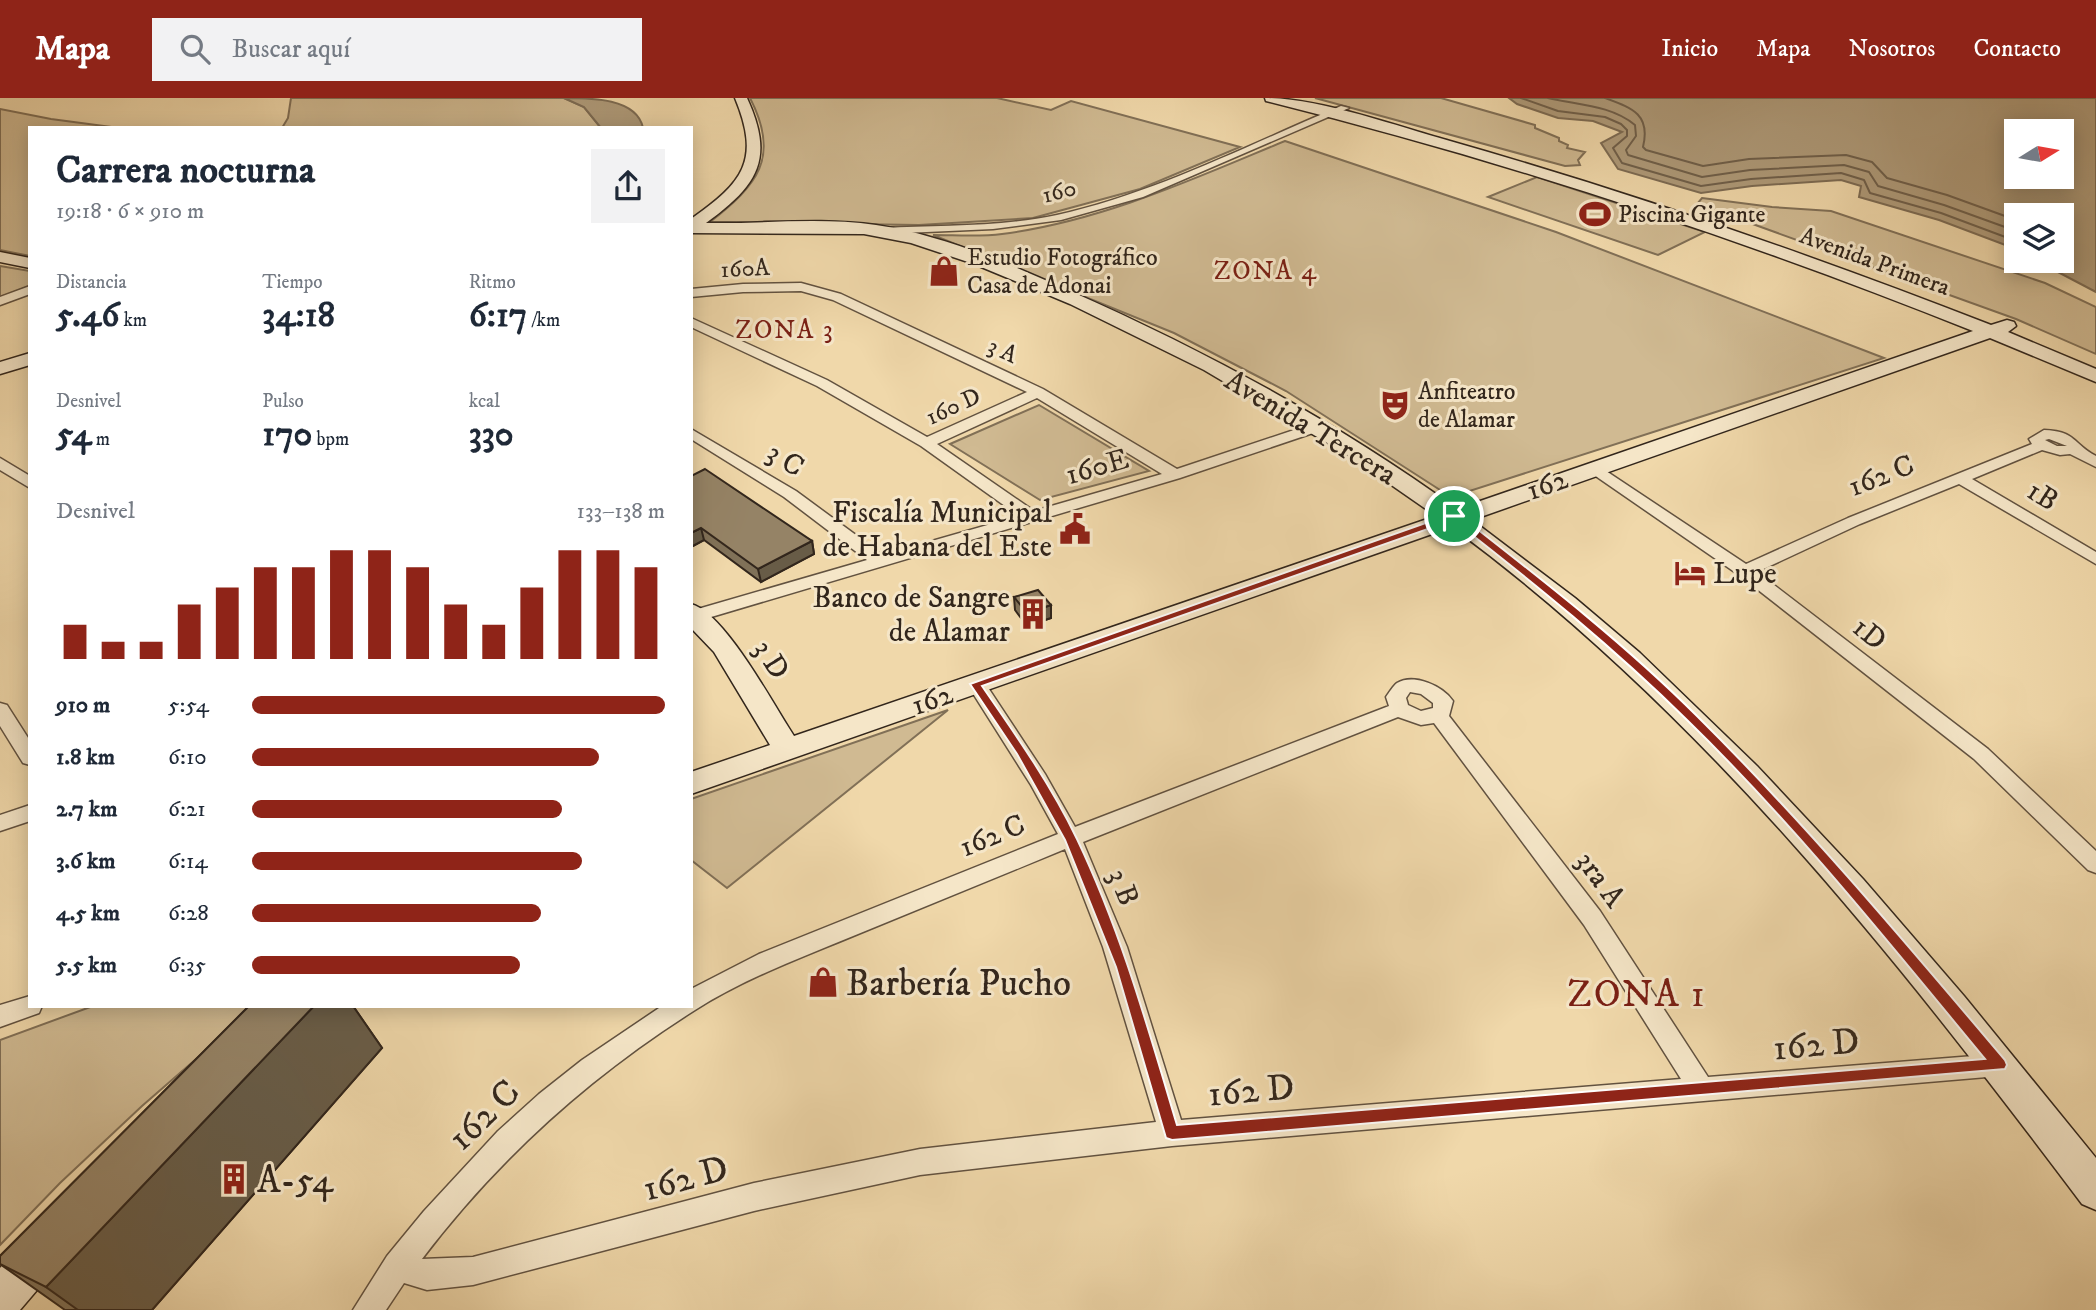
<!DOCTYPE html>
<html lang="es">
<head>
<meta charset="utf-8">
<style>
  body { margin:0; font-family:"IM FELL DW Pica",serif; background:#f2f2f3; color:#1f2937; height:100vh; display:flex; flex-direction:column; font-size:26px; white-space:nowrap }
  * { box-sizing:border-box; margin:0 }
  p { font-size:23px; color:#747a83 }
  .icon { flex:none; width:38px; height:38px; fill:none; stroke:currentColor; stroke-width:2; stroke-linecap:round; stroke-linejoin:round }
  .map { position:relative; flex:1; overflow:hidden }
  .panel { position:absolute; left:28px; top:28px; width:665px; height:882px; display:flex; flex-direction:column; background:#fff; border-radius:0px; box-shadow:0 4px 18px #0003 }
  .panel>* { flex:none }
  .needle { width:46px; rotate:79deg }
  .fabs { position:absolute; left:2004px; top:21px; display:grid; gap:14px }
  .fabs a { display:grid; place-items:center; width:70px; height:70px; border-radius:0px; background:#fff; box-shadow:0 4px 18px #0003; font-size:35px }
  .pin { position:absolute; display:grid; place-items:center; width:60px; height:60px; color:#fff; margin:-30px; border:4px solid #fff; border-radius:50%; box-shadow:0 2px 7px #0007 }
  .round { display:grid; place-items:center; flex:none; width:74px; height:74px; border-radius:0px; background:#f2f2f3 }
  .overview { display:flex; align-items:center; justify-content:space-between; height:119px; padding:0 28px }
  h1 { font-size:38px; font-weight:700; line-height:52px }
  .stats { display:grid; grid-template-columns:repeat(3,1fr); gap:10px; height:119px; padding:7px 28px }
  .stats div { display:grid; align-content:center }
  .stats b { font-size:35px; font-weight:700 }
  .stats small { font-size:19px; font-weight:400 }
  .stats p { font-size:19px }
  .chart { height:196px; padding:14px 28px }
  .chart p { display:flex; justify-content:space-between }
  .chart svg { width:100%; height:126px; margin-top:7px; stroke:#8f2418; stroke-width:6 }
  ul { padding:0 28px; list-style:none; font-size:23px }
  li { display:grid; grid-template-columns:112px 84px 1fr; align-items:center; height:52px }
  li i { height:18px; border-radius:9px; background:#8f2418 }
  header { display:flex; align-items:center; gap:42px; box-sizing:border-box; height:98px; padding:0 35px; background:#8f2418; color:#fff }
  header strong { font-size:33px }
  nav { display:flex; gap:38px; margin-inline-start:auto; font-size:24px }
  .search { width:490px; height:63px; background:#f2f2f3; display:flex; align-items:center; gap:18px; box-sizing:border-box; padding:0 24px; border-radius:0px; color:#747a83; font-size:26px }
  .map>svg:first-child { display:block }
  .green { fill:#d0ba92; stroke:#817057; stroke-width:2 }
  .water { fill:#af9b7a; stroke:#7d6c54; stroke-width:2; fill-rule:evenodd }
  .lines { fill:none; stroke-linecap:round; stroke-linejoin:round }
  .shore { stroke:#70604b; stroke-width:2 }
  .street-casing { stroke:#625240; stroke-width:3 }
  .secondary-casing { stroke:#32261c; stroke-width:3 }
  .street { fill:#f5e6c8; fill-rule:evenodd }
  .secondary { fill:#f5e6c8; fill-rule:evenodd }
  .wall { fill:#807158; stroke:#32261c; stroke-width:2 }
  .shaded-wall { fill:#685c47; stroke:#32261c; stroke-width:2 }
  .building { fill:#958366; stroke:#32261c; stroke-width:2 }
  .route { fill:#8f2418; stroke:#fff; stroke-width:2; fill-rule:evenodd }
  .labels { text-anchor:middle; stroke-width:6; stroke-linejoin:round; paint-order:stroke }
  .far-street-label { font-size:24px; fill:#32261c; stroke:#f5e6c8 }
  .far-poi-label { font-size:24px; fill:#32261c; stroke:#f5e6c8; text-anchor:start }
  .far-neighbourhood-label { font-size:26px; letter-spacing:2px; fill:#7a1f14; stroke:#f5e6c8 }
  .street-label { font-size:30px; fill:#32261c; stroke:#f5e6c8 }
  .poi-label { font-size:30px; fill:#32261c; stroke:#f5e6c8; text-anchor:end }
  .near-poi-label { font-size:37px; fill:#32261c; stroke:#f5e6c8; text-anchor:start }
  .near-street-label { font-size:37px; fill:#32261c; stroke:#f5e6c8 }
  .near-neighbourhood-label { font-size:38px; letter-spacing:2px; fill:#7a1f14; stroke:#f5e6c8 }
</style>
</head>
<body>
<header>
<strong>Mapa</strong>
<div class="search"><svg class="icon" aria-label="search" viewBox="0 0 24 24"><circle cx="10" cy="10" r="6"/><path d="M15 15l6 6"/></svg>Buscar aquí</div>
<nav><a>Inicio</a><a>Mapa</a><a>Nosotros</a><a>Contacto</a></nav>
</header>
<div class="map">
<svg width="2096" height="1212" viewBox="0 0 2096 1212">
  <rect width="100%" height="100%" fill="#f0d8aa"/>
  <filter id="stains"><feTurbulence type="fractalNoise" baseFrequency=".00286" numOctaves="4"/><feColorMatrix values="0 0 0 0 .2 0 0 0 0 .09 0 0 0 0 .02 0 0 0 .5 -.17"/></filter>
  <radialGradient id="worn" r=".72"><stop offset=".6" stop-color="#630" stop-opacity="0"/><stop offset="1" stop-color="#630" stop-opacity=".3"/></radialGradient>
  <!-- green -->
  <path class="green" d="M 291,0 L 564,0 L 584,9 L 601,30 L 282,30 L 288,20 Z
    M 750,0 L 997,0 L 1051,12 L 1071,3 L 1240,49 L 1140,91 L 1033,120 L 919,127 L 710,124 C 757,87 781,60 750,0 Z
    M 1315,0 L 1441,0 L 1535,27 L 1535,30 L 1559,40 L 1559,43 L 1568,47 L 1567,50 L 1585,54 L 1578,62 L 1580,67 L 1565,68 Z
    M 0,11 L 51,21 L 119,30 L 30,30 L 30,158 L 0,152 Z
    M 1285,43 L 1556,134 L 1884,260 L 1451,399 L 1286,293 L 1174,235 L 933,137 C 955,137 980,139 1002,136 C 1102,123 1193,81 1285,43 Z
    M 1537,79 L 1705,134 L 1658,157 L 1488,99 Z
    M 1702,100 L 1772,109 L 1831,113 L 2045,185 L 2096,209 L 2096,256 L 2016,221 L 1697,106 Z
    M 0,168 L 30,173 L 30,188 L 0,199 Z
    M 1039,307 L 1149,373 L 1040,402 L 950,346 Z
    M 948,612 L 727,790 L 691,762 L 691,701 Z
    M 93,908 L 257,908 L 142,1008 L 60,1085 L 0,1147 L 0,942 Z"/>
  <!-- water -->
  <path class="water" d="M 564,0 C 591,0 637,0 643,30 L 601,30 L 584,9 Z
    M 1509,0 L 2096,0 L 2096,194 L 2037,163 L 2062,163 L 2062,117 L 2016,117 L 2016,151 L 1939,122 L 1859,99 L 1861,88 L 1841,82 L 1752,88 L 1701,95 L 1618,71 L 1601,45 L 1622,34 L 1593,23 L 1558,20 L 1517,6 ZM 2062,33 L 2062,79 L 2016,79 L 2016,33 Z"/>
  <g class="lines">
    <!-- shore -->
    <path class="shore" d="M 1521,0 L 1558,13 L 1605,19 L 1621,26 L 1627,32 L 1627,38 L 1613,50 L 1622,65 L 1701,88 L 1751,81 L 1841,75 L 1864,82 L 1870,95 L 1941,115 L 2016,143
      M 1548,0 C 1578,7 1611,7 1635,27 L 1636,38 L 1626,52 L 1628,57 L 1702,79 L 1750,72 L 1844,67 L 1869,74 L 1878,88 L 1944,107 L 2016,133
      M 1605,0 C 1632,10 1651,16 1643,49 L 1646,52 L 1703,68 L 1749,61 L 1846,57 L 1872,64 L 1887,80 L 1947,97 L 2016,122"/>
    <defs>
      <path id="street" d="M 1341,8 L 1349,10 L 1143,99 L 1061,122 L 993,131 L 882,136 L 876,133 L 882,130 C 940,127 1001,129 1057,117 C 1156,95 1248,47 1341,8 Z
        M 801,185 L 841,196 L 1043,291 L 1177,371 L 1312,326 L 1317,325 L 1324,329 L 1322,332 L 1180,380 L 691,525 L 691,513 L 867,462 L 784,399 L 691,341 L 691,331 L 796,393 L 883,457 L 1019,418 L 921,348 L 817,288 L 691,229 L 691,220 L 827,282 L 927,339 L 1027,294 L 833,202 L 801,193 L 743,194 L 691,199 L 691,191 L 743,186 ZM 1037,300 L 1162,376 L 1034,413 L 937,346 Z
        M 30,188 L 30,196 L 0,207 L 0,199 Z
        M 2044,332 C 2076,333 2073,346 2096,358 L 2096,369 L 2070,356 L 2060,357 L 2042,352 L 1972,381 L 2096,454 L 2096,466 L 1959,386 L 1860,426 L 1757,474 L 1988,651 L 2096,753 L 2096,775 L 2088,772 L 1974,661 L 1739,477 L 1584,370 L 1587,367 L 1597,367 L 1746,466 L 1848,420 L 2032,346 L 2029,341 ZM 2049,341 L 2067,348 L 2057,348 L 2045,342 Z
        M 0,360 L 30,378 L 30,390 L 0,372 Z
        M 976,580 L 983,582 L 1045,676 L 1075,729 L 1389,608 L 1386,599 C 1389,595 1393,588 1397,585 C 1414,575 1443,588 1453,603 L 1449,618 L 1600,813 L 1708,979 L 1999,956 L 2008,959 L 2012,967 L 2008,975 L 1999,978 L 1172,1048 L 920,1077 L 754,1113 L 473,1187 L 427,1192 L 404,1185 L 386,1212 L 353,1212 L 387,1158 L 424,1113 L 498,1033 L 539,996 L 582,962 L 662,908 L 691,908 L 691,891 L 759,856 L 1058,736 L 1031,687 L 967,586 L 969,582 ZM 1410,594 L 1421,596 L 1433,605 L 1433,610 L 1421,613 L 1408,607 L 1406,600 ZM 1398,619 L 1421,627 L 1434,625 L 1584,827 L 1681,981 L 1181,1022 L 1127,849 L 1083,744 ZM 1065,751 L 1103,849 L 1156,1024 L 920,1051 L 754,1085 L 473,1159 L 422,1161 C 498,1061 589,979 695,912 C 745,880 803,859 858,836 C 927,808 996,780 1065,751 Z
        M 0,605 L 7,607 L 30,643 L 30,667 L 23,665 L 0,628 Z
        M 30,707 L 30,723 L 0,733 L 0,717 Z
        M 30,898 L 30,908 L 42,908 L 39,915 L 0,929 L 0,907 Z"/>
      <path id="secondary" d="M 735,0 L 747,0 C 775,61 758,87 706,125 C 762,126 821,119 876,127 C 943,137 1009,166 1070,193 C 1206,253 1337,324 1457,411 L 1973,233 C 1743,141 1507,63 1266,3 L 1265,0 C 1319,0 1396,28 1450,43 C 1633,95 1814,158 1991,227 L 2007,222 L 2014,224 L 2016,228 L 2008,234 L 2096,271 L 2096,284 L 1990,240 L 1472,422 L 1575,500 L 1640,555 L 1757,668 L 1863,781 L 1964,898 L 2096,1060 L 2096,1112 L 2082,1106 C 1896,859 1703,614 1452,429 L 691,696 L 691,674 L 770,647 L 714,554 L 691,530 L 691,506 C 725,515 774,608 794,638 L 1436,418 L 1351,359 L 1204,272 L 1070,206 L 974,166 L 911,145 L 864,136 L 691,135 L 691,121 C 743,84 761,63 735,0 Z
        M 0,154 L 30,160 L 30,170 L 0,164 Z
        M 30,255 L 30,267 L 0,276 L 0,264 Z
        M 45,1129 L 60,1135 L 66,1150 L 60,1165 L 20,1212 L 0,1212 L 0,1170 L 30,1135 Z"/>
    </defs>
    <!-- street casing -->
    <use href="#street" class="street-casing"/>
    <!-- secondary casing -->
    <use href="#secondary" class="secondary-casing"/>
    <!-- street -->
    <use href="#street" class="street"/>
    <!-- secondary -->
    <use href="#secondary" class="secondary"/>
  </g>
  <!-- wall -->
  <path class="wall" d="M 691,378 L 812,443 L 814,456 L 761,484 L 704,442 L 691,449 Z
    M 1014,499 L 1051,507 L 1051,520 L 1027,528 L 1015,512 Z
    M 249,908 L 353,908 L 382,950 L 152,1212 L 65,1212 L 0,1166 L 0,1158 Z"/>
  <!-- shaded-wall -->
  <path class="shaded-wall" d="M 701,430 L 704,442 L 691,449 L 691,435 Z
    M 812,443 L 814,456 L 761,484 L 758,471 Z
    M 1051,507 L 1051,520 L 1027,528 L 1027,515 Z
    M 314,908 L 353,908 L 382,950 L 152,1212 L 78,1212 L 46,1189 Z"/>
  <!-- building -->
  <path class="building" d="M 705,371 L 812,443 L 758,471 L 701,430 L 691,435 L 691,378 Z
    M 1038,492 L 1051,507 L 1027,515 L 1014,499 Z
    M 249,908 L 314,908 L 46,1189 L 0,1166 L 0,1158 Z"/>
  <!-- route -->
  <path class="route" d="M 1451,416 L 1458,416 C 1540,480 1623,544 1697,618 C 1806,726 1905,844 2005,962 L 2007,967 L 2005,971 L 1172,1042 L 1166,1040 L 1116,869 L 1065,742 L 1017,656 L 970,586 ZM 1453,422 C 1534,485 1614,550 1687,622 C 1795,727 1889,845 1985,961 L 1177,1027 C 1148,930 1121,833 1077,741 C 1051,687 1016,637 982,588 Z"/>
  <!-- icons -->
  <defs>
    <symbol id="stadium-bare" viewBox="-9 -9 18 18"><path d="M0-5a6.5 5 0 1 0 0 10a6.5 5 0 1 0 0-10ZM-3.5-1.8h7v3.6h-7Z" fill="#8f2418" stroke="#f5e6c8" stroke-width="2.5" paint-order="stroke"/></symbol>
    <symbol id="shop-bare" viewBox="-9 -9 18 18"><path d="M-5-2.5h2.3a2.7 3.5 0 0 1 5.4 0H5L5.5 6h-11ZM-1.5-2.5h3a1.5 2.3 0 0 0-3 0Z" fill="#8f2418" stroke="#f5e6c8" stroke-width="2.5" paint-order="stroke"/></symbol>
    <symbol id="theatre-bare" viewBox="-9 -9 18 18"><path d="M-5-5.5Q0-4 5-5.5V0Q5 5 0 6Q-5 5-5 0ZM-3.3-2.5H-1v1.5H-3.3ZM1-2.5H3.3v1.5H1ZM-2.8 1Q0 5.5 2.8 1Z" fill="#8f2418" stroke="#f5e6c8" stroke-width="2.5" paint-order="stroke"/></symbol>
    <symbol id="civic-bare" viewBox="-9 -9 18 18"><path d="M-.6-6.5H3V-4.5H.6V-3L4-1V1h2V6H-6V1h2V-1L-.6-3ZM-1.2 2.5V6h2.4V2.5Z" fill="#8f2418" stroke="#f5e6c8" stroke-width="2.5" paint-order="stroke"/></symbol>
    <symbol id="hotel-bare" viewBox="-9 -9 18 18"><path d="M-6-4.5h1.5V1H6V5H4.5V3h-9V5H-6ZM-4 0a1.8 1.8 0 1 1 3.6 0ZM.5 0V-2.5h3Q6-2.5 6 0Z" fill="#8f2418" stroke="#f5e6c8" stroke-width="2.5" paint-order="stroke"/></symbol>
    <symbol id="building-bare" viewBox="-9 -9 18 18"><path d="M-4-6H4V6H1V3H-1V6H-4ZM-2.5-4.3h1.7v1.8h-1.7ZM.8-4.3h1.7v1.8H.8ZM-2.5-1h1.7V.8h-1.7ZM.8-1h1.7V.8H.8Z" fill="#8f2418" stroke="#f5e6c8" stroke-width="2.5" paint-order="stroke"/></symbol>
  </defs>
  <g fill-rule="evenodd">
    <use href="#stadium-bare" x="1573" y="94" width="44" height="44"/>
    <use href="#shop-bare" x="922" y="151" width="44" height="44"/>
    <use href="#theatre-bare" x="1373" y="285" width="44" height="44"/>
    <use href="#civic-bare" x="1053" y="409" width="44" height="44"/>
    <use href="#hotel-bare" x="1668" y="453" width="44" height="44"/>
    <use href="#building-bare" x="1011" y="494" width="44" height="44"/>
    <use href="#shop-bare" x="801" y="862" width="44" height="44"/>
    <use href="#building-bare" x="212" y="1059" width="44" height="44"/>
  </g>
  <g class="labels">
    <!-- far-street labels -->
    <g class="far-street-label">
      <text transform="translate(1059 93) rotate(-14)" y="8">160</text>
      <text transform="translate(1875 163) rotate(20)" y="8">Avenida Primera</text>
      <text transform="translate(745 170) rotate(-3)" y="8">160A</text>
      <text transform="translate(1003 252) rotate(25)" y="8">3 A</text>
      <text transform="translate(953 308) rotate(-25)" y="8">160 D</text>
    </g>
    <!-- far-poi labels -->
    <g class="far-poi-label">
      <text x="1618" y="124">Piscina Gigante</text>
      <text x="967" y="167">Estudio Fotográfico<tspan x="967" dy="28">Casa de Adonai</tspan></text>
      <text x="1418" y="301">Anfiteatro<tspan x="1418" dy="28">de Alamar</tspan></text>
    </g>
    <!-- far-neighbourhood labels -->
    <g class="far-neighbourhood-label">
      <text x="1266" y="181">ZONA 4</text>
      <text x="785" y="240">ZONA 3</text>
    </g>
    <!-- street labels -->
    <g class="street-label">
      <text transform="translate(1311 329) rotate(31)" y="10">Avenida Tercera</text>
      <text transform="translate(786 361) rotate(33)" y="10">3 C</text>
      <text transform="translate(1097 368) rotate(-16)" y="10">160E</text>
      <text transform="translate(1881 377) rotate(-21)" y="10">162 C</text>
      <text transform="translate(1547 386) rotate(-19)" y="10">162</text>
      <text transform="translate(2043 397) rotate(31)" y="10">1B</text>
      <text transform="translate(1870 535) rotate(38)" y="10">1D</text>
      <text transform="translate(772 561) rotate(57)" y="10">3 D</text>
      <text transform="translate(932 601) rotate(-19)" y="10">162</text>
      <text transform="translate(992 737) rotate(-22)" y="10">162 C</text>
      <text transform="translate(1601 781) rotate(54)" y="10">3ra A</text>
      <text transform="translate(1124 789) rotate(68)" y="10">3 B</text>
    </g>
    <!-- poi labels -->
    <g class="poi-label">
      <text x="1052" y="424">Fiscalía Municipal<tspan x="1052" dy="34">de Habana del Este</tspan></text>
      <text x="1713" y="485" text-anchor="start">Lupe</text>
      <text x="1010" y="509">Banco de Sangre<tspan x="1010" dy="34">de Alamar</tspan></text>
    </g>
    <!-- near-poi labels -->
    <g class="near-poi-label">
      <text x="846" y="897">Barbería Pucho</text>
      <text x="257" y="1094">A-54</text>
    </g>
    <!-- near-street labels -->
    <g class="near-street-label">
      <text transform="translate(1816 945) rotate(-5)" y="13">162 D</text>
      <text transform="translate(1251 991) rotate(-5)" y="13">162 D</text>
      <text transform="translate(483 1016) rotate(-44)" y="13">162 C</text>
      <text transform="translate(685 1079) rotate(-15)" y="13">162 D</text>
    </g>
    <!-- near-neighbourhood labels -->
    <g class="near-neighbourhood-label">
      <text x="1637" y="908">ZONA 1</text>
    </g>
  </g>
  <rect width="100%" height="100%" filter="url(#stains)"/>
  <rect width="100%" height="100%" fill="url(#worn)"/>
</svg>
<div class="fabs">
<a><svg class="needle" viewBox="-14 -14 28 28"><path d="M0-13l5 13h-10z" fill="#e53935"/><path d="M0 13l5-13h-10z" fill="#747a83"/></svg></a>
<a><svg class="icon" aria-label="layers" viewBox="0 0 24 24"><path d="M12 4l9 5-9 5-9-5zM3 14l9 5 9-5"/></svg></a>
</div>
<div class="pin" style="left:1454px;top:418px;background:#1e9e55"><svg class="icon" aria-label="arrive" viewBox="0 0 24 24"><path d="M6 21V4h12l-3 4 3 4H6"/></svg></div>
<section class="panel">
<div class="overview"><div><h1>Carrera nocturna</h1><p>19:18 · 6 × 910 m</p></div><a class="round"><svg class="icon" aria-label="share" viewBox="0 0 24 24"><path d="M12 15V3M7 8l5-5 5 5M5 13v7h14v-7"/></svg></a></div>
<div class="stats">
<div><p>Distancia</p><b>5.46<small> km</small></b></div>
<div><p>Tiempo</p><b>34:18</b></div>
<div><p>Ritmo</p><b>6:17<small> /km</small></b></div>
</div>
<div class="stats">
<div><p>Desnivel</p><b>54<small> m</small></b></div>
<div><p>Pulso</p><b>170<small> bpm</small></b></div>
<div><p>kcal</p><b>330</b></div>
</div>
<div class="chart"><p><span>Desnivel</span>133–138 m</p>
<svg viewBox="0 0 160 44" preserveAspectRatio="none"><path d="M5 44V32M15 44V38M25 44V38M35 44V25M45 44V19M55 44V12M65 44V12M75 44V6M85 44V6M95 44V12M105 44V25M115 44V32M125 44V19M135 44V6M145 44V6M155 44V12"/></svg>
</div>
<ul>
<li><b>910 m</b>5:54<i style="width:100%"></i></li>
<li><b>1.8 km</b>6:10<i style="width:84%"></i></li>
<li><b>2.7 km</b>6:21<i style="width:75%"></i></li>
<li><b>3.6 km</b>6:14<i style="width:80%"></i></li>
<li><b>4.5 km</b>6:28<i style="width:70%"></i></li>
<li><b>5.5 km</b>6:35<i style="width:65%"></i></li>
</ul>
</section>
</div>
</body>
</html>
